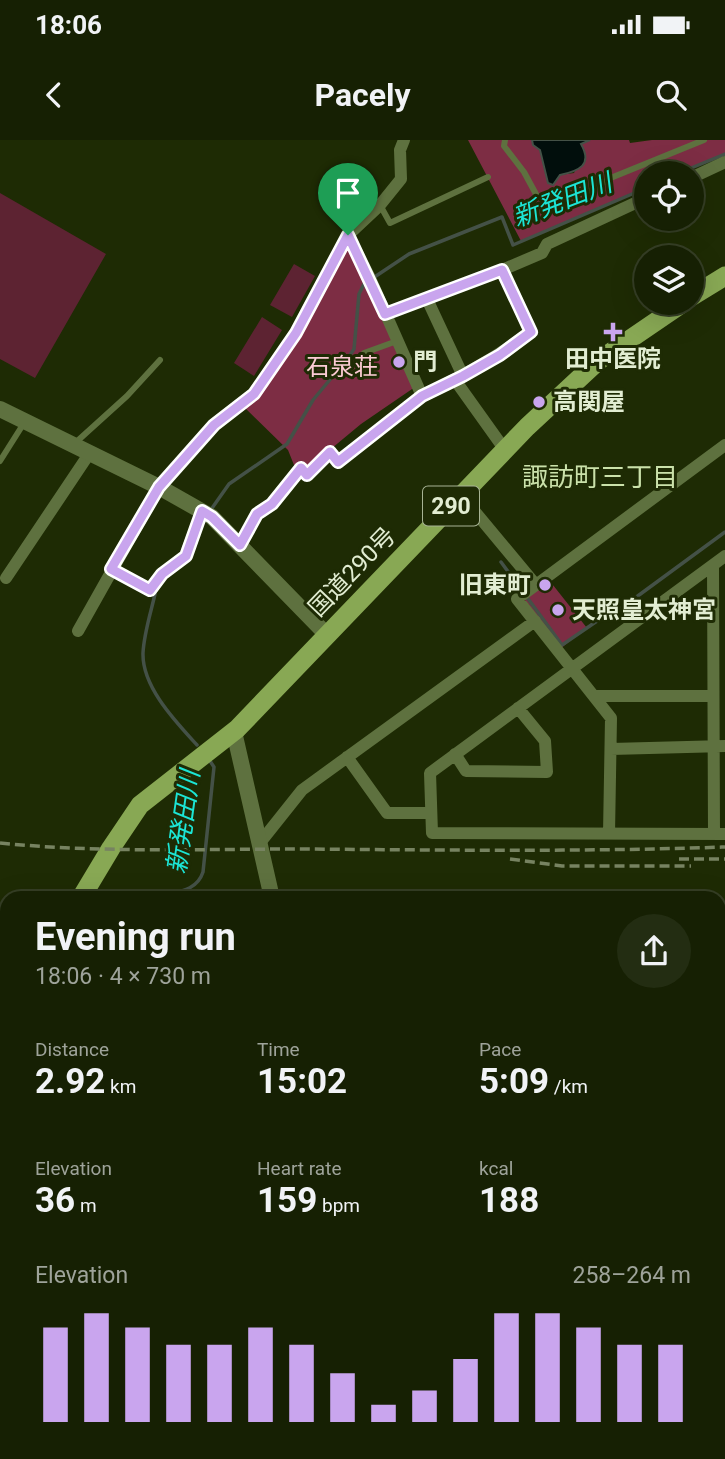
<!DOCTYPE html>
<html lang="en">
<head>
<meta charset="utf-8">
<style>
  body { margin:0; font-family:Roboto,"Noto Sans JP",sans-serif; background:#232d12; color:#f1f3f6; height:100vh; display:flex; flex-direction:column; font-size:26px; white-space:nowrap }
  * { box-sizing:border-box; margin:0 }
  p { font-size:23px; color:#9ea39a }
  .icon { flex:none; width:38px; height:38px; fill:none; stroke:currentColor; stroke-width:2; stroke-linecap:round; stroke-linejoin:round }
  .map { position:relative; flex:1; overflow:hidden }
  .panel { position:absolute; left:0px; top:751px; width:726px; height:569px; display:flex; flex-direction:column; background:#162003; border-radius:21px 21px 0 0; box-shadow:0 7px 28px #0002,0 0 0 2px #353e25 }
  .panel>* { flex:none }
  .controls { position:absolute; left:634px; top:21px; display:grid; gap:14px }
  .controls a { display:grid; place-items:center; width:70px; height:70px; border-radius:50%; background:#162003; box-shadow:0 7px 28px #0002,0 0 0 2px #353e25; font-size:35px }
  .pin { position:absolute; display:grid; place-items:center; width:60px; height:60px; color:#fff; margin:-72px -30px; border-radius:50% 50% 50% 0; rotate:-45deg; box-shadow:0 0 7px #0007 }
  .pin .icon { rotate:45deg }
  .round { display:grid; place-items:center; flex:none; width:74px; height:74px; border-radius:37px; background:#232d12 }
  .head { display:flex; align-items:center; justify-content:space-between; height:119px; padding:0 35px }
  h1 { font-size:38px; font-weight:700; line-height:52px }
  .stats { display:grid; grid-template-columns:repeat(3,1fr); gap:10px; height:119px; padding:7px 35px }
  .stats div { display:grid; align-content:center }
  .stats b { font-size:35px; font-weight:700 }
  .stats small { font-size:19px; font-weight:400 }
  .stats p { font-size:19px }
  .chart { height:196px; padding:14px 35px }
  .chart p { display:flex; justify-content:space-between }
  .chart svg { width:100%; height:126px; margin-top:7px; stroke:#c9a5ee; stroke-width:6 }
  .status { display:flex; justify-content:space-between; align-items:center; height:49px; padding:0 35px; background:#162003; direction:ltr }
  .status svg { height:19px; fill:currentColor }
  header { display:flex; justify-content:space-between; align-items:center; height:91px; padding:0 35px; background:#162003; font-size:32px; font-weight:700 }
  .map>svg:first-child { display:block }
  .green { fill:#5d2332 }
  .forest { fill:#7d2d44 }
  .water { fill:#010e0c; stroke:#445147; stroke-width:2 }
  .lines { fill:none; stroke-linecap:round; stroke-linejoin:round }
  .stream { stroke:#445147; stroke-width:3.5 }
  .service { stroke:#5e713f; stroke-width:6 }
  .minor { stroke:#5e713f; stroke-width:12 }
  .tertiary { stroke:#5e713f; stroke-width:16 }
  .trunk { stroke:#88a854; stroke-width:19 }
  .rail { stroke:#778361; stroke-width:3.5; stroke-dasharray:10 5; stroke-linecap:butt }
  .route-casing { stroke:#fff; stroke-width:14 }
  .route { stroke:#c9a5ee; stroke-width:9 }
  .poi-dot { fill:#c9a5ee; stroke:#1e2b04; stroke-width:2.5 }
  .labels { text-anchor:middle; stroke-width:6; stroke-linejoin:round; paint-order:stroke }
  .shield { fill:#1e2b04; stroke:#a7b394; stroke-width:2 }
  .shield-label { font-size:23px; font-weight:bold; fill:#e2edd2 }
  .poi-label { font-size:24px; font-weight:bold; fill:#e2edd2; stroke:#1e2b04; text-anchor:start }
  .park-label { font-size:24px; fill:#fccbd4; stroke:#1e2b04 }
  .street-label { font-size:24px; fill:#e2edd2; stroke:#1e2b04 }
  .water-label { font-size:26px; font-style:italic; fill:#1ce5d5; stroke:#1e2b04 }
  .neighbourhood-label { font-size:26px; fill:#cae1aa; stroke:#1e2b04 }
</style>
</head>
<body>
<div class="status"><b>18:06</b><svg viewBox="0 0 49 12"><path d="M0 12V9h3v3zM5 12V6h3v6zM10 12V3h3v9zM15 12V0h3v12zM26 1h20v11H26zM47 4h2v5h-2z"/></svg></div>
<header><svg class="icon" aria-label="back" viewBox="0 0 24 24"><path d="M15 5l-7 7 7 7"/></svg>Pacely<svg class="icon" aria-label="search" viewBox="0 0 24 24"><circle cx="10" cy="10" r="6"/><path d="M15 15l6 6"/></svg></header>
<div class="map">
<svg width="725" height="1319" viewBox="0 0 725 1319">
  <rect width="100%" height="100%" fill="#1e2b04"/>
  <!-- green -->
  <path class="green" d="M 0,53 L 106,114 L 35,238 L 0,219 Z
    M 294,124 L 315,136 L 292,177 L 270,165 Z
    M 262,177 L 282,190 L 254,236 L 234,223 Z"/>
  <!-- forest -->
  <path class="forest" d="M 468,0 L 532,0 L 533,5 L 540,10 L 548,43 L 560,35 L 574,33 L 585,11 L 581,4 L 590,0 L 629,0 L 630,3 L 652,0 L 725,0 L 725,14 L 679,33 L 646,33 L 646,48 L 521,101 Z
    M 348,99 L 415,247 L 361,284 L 308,328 L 294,325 L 288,310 L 243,266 L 255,256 Z
    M 549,440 L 587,488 L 561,508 L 524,459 Z"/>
  <!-- water -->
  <path class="water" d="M 532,0 L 590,0 L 581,4 C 593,25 579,31 560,35 L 553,45 L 548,43 L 540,10 L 533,5 Z"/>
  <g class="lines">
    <!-- stream -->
    <path class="stream" d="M 679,33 L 725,14
      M 210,371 L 229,344 L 287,304 L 313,260 L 348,218 L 354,209 L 359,154 L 364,144 L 409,114 L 502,77 L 513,105 L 646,48
      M 501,422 L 562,505 L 600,479 L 620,469 L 725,392
      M 155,454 C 151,472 144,493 143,513 C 142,547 176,582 197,605
      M 153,758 C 172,751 196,754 203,732 L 214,627 L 210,621
      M 87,1312 L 88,1319"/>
    <!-- service -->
    <path class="service" d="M 505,0 L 504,6 L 524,32 L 537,56 L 551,60 L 570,54 L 586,53 L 613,37 L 704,0
      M 380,65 L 390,83 L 488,37
      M 364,213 L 397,201
      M 74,304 L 127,256 L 160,220
      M 0,321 L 24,283"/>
    <!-- minor -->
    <path class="minor" d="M 691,38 L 725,22
      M 348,95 L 369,136 L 422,256 C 461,237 496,218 531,192 L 502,130 L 542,113 L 547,104 L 646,58
      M 427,159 L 463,236
      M 385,174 L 502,130
      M 455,240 L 505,310
      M 461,355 L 536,445
      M 240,405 L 257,374 L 272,364 L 301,328 L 307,335 L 330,312 L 338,322 L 422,256
      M 725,416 L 430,633 L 432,693 L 725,694
      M 713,425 L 714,694
      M 111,429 L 151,450 L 162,434 L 185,416 L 202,371
      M 6,438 L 89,314
      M 78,491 L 159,347 L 214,285 L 254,254 L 296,193 L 348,95 L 380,65 L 401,39 L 400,10 L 404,0
      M 594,556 L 713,556
      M 611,609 L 725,606
      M 455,614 L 466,631 L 547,632 L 545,601 L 518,568
      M 347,617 L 387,673 L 431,673
      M 609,694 L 611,578 L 517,459 L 725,305
      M 259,704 L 302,650 L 535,481
      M 0,788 L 7,791
      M 0,1031 L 7,1035
      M 0,1135 L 7,1147
      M 719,1281 L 723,1241 L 725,984
      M 0,1294 L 7,1244
      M 379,1312 L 486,1319
      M 197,1319 L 201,1312
      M 307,1319 L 308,1312
      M 512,1319 L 512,1312
      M 715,1319 L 716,1312"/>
    <!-- tertiary -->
    <path class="tertiary" d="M 0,269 L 159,347 L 212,377 L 327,495
      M 237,589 L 235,596 L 272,758
      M 0,1222 L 7,1225
      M 719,1241 L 725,1241"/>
    <!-- trunk -->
    <path class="trunk" d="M 691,157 L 725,136
      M 81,758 L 111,708 L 140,665 L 237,589 L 527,287 L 598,221 L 683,163
      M 0,895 L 7,883"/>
    <!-- rail -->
    <path class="rail" d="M 0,703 C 98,713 203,709 302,709 C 443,710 584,712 725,707
      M 510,719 L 562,726 L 691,726
      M 679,719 L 725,719"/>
  </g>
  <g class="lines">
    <defs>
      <path id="route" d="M 348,95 L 385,174 L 502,130 L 531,192 L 500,215 L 463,236 L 422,256 L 338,322 L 330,312 L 307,335 L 301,328 L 272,364 L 257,374 L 240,405 L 212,377 L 202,371 L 186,416 L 162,434 L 150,450 L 111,429 L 159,347 L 214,285 L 254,254 L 296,193 Z"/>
    </defs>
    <!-- route casing -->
    <use href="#route" class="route-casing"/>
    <!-- route -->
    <use href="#route" class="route"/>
  </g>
  <!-- markers -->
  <g class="poi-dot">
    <path d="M609.5 181.5h7v7h7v7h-7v7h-7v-7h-7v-7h7z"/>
    <circle cx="399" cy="222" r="7"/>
    <circle cx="539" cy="262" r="7"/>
    <circle cx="545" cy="445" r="7"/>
    <circle cx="558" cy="470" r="7"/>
  </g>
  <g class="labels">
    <!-- shield labels -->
    <rect class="shield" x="423" y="346.5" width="56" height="39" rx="5"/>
    <g class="shield-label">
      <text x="451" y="374">290</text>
    </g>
    <!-- poi labels -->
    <g class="poi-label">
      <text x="613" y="227" text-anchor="middle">田中医院</text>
      <text x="413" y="230">門</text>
      <text x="553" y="270">高関屋</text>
      <text x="531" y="453" text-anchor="end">旧東町</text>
      <text x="572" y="478">天照皇太神宮</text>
    </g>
    <!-- park labels -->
    <g class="park-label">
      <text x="342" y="235">石泉荘</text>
    </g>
    <!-- street labels -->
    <g class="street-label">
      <text transform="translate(352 432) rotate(-46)" y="8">国道290号</text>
    </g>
    <!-- water labels -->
    <g class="water-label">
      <text transform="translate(562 60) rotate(-21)" y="9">新発田川</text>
      <text transform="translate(183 682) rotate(-82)" y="9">新発田川</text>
    </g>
    <!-- neighbourhood labels -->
    <g class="neighbourhood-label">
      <text x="600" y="346">諏訪町三丁目</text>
    </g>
  </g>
</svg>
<div class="controls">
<a><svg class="icon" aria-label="locate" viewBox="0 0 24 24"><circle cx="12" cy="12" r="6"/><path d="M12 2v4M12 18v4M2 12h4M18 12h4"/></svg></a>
<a><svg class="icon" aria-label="layers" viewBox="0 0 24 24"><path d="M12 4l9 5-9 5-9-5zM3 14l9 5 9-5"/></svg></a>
</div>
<div class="pin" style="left:348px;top:95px;background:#1e9e55"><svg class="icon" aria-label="arrive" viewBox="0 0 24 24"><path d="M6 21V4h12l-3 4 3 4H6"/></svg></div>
<section class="panel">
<div class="head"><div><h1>Evening run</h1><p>18:06 · 4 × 730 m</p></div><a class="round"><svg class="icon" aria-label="share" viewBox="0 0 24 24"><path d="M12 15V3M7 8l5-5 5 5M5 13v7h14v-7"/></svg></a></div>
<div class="stats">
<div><p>Distance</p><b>2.92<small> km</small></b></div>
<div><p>Time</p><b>15:02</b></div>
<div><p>Pace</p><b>5:09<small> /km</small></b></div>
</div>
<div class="stats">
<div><p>Elevation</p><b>36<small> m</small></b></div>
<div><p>Heart rate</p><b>159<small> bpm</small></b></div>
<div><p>kcal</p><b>188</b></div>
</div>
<div class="chart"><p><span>Elevation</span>258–264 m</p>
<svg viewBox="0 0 160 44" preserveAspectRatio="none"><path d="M5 44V11M15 44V6M25 44V11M35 44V17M45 44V17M55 44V11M65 44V17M75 44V27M85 44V38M95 44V33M105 44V22M115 44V6M125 44V6M135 44V11M145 44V17M155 44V17"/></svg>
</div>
</section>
</div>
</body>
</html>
